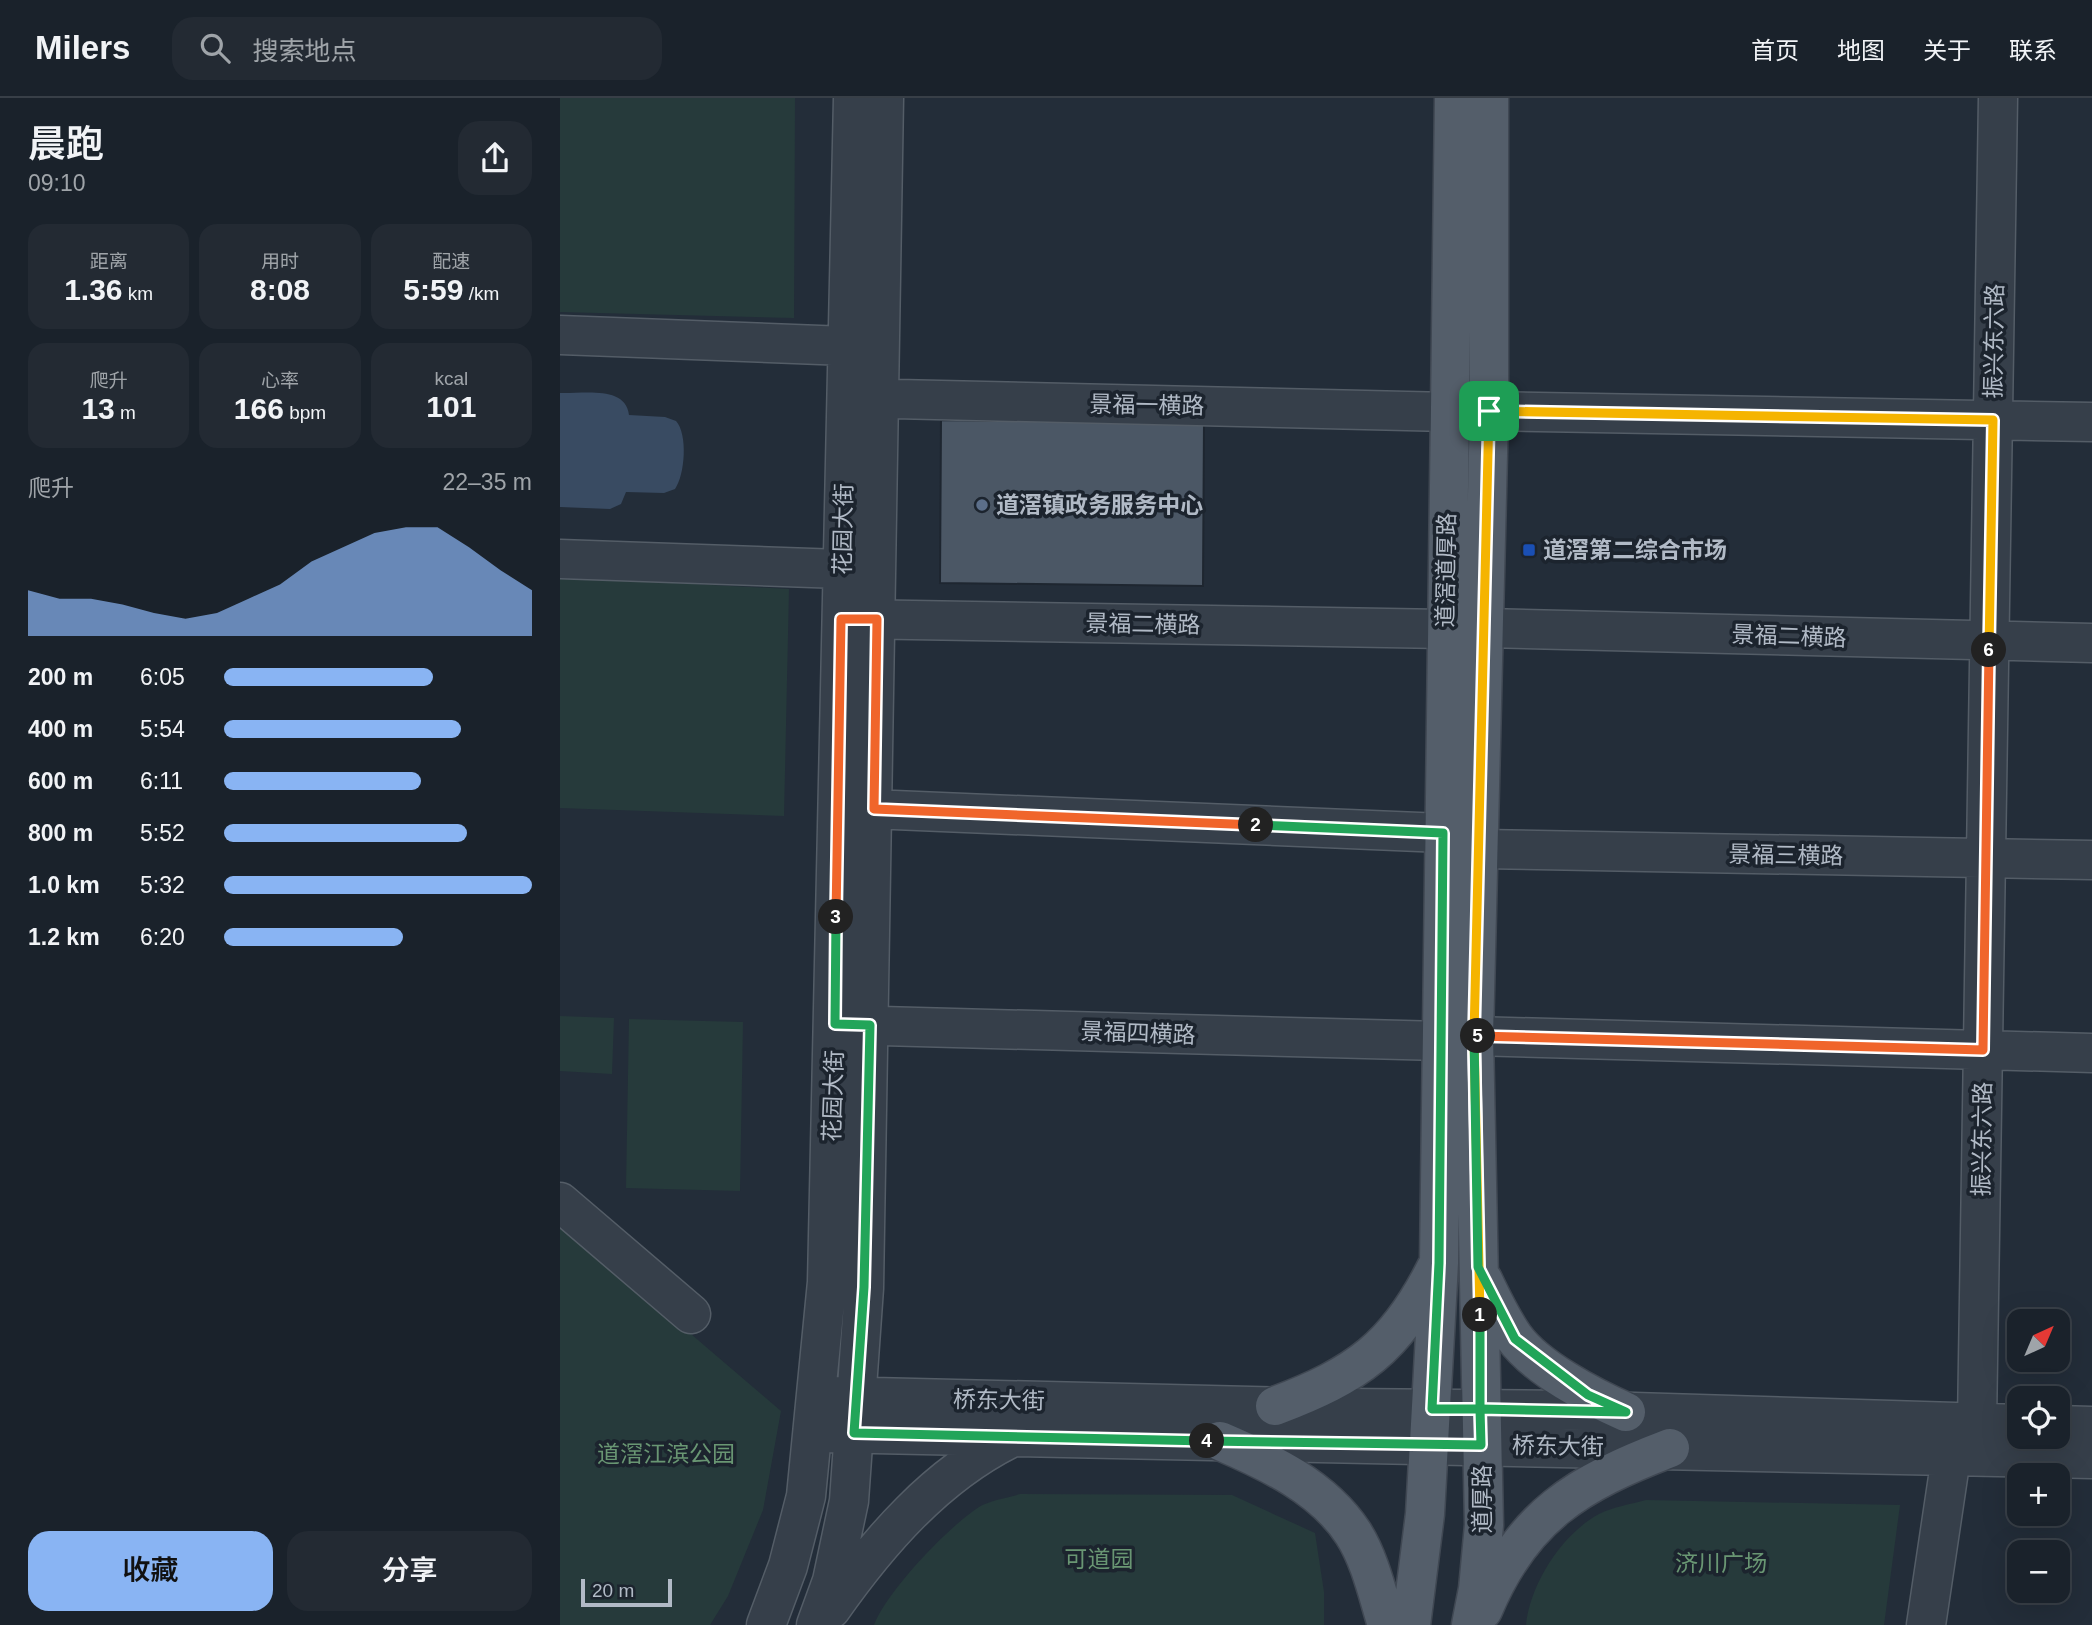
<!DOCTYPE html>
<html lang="zh">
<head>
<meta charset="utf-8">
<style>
  body { margin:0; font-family:Arial,"Noto Sans SC",sans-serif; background:#232a33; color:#f1f3f6; height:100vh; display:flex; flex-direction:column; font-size:26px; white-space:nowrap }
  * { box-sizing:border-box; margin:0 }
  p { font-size:23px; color:#9fa4a9 }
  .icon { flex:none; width:38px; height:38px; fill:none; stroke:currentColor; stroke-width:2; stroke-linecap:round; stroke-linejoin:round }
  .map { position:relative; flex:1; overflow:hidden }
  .drawer { display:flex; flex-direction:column; background:#1a222b; width:560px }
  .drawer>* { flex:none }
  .needle { width:46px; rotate:44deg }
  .buttons { position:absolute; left:1447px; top:1211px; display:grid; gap:14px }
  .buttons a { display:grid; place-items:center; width:63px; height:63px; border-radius:14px; background:#1a222b; box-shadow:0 7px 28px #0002,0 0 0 2px #383f47; font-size:35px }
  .scale { position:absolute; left:21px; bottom:18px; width:91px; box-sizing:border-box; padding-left:7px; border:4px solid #b1bac6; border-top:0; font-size:19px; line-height:24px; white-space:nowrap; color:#b1bac6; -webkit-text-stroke:5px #1c242e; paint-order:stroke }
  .pin { position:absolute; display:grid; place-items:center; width:60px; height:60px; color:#fff; margin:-30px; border-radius:14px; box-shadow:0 4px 10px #0006 }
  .km { position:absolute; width:35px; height:35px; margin:-18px; border-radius:50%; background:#222; color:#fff; font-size:19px; line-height:35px; text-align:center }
  .round { display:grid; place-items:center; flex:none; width:74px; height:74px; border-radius:21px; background:#232a33 }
  .head { display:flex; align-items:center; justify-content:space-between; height:119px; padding:0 28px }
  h1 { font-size:38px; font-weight:600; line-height:52px }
  .figures { display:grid; grid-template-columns:repeat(3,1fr); gap:10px; height:119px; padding:7px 28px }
  .figures div { display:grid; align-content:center; border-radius:18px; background:#232a33; text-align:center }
  .figures b { font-size:30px; font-weight:600 }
  .figures small { font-size:19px; font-weight:400 }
  .figures p { font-size:19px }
  .chart { height:196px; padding:14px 28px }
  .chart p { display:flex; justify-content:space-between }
  .chart svg { width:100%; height:126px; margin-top:7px; fill:#89b4f3; opacity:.7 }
  .action { display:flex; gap:14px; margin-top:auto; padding:14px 28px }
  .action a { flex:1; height:80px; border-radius:21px; background:#89b4f3; color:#111; font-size:28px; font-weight:600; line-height:80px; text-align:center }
  .action a+a { background:#232a33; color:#f1f3f6 }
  ul { padding:0 28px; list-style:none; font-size:23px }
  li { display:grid; grid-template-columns:112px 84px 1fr; align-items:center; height:52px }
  li i { height:18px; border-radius:9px; background:#89b4f3 }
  header { display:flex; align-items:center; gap:42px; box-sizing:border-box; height:98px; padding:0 35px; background:#1a222b; border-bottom:2px solid #383f47 }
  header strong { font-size:33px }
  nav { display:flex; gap:38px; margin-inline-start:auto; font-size:24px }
  .search { width:490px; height:63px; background:#232a33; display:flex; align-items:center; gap:18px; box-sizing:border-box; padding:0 24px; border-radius:21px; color:#9fa4a9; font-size:26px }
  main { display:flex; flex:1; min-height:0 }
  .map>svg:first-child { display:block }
  .green { fill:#263a3b }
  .water { fill:#394b62 }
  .building { fill:#4b5765; stroke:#1e2630; stroke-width:2 }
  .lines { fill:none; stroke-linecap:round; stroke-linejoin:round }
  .minor-casing { stroke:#545d67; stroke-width:41 }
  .major-casing { stroke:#404853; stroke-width:41 }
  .minor { stroke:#363f4a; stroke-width:38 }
  .major { stroke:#545e6a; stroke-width:38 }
  .split-1-casing { stroke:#fff; stroke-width:14 }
  .split-2-casing { stroke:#fff; stroke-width:14 }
  .split-3-casing { stroke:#fff; stroke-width:14 }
  .split-4-casing { stroke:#fff; stroke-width:14 }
  .split-5-casing { stroke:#fff; stroke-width:14 }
  .split-6-casing { stroke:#fff; stroke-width:14 }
  .split-7-casing { stroke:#fff; stroke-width:14 }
  .split-1 { stroke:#f5b400; stroke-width:9 }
  .split-2 { stroke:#22a559; stroke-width:9 }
  .split-3 { stroke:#f0652b; stroke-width:9 }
  .split-4 { stroke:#22a559; stroke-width:9 }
  .split-5 { stroke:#22a559; stroke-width:9 }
  .split-6 { stroke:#f0652b; stroke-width:9 }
  .split-7 { stroke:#f5b400; stroke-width:9 }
  .service-dot { fill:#5c6f8a; stroke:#1c242e; stroke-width:2.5 }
  .transit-dot { fill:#1a4fb4; stroke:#1c242e; stroke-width:2.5 }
  .labels { text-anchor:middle; stroke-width:7; stroke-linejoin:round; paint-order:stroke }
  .street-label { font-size:23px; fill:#b1bac6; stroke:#1c242e }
  .poi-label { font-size:23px; font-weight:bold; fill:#b1bac6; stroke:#1c242e; text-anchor:start }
  .park-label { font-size:23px; fill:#699673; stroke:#1c242e }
</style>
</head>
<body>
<header>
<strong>Milers</strong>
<div class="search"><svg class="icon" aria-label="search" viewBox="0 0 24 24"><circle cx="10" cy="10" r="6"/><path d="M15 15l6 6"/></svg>搜索地点</div>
<nav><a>首页</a><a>地图</a><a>关于</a><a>联系</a></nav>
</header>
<main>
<section class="drawer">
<div class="head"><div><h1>晨跑</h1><p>09:10</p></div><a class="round"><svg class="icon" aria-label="share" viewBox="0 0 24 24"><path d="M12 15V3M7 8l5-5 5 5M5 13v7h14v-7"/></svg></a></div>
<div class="figures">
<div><p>距离</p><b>1.36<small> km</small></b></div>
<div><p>用时</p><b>8:08</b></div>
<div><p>配速</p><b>5:59<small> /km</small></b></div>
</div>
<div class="figures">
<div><p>爬升</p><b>13<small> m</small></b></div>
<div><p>心率</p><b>166<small> bpm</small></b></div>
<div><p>kcal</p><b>101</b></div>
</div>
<div class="chart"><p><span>爬升</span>22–35 m</p>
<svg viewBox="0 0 160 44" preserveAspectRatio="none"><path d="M0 44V28L10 31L20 31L30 33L40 36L50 38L60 36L70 31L80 26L90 18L100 13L110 8L120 6L130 6L140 13L150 21L160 28V44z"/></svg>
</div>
<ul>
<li><b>200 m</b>6:05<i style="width:68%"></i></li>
<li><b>400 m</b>5:54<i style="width:77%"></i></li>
<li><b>600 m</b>6:11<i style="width:64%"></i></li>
<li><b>800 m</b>5:52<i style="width:79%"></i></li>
<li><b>1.0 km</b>5:32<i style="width:100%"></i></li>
<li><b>1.2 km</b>6:20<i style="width:58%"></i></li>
</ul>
<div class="action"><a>收藏</a><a>分享</a></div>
</section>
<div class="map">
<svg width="1532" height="1527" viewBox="0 0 1532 1527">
  <rect width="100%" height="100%" fill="#232d39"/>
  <!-- green -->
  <path class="green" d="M 0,0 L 235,0 L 234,220 L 0,214 Z
    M 0,479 L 229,491 L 224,718 L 0,710 Z
    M 0,918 L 54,920 L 52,976 L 0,973 Z
    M 69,921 L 183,924 L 180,1093 L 66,1090 Z
    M 0,1124 L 221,1313 L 203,1412 L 168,1498 L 150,1527 L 0,1527 Z
    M 460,1396 L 672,1397 L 755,1435 L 764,1494 L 764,1527 L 314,1527 C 327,1493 388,1429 419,1409 C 430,1402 448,1400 460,1396 Z
    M 1086,1402 L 1340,1407 L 1324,1527 L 966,1527 C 970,1486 1002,1436 1039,1416 C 1053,1409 1071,1406 1086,1402 Z"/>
  <!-- water -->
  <path class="water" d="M 0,295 C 22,296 66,287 69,317 L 105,319 L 116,323 C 128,336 125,377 115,391 L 104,395 L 66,394 L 61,406 L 50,411 L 0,409 Z"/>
  <!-- building -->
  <path class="building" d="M 381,322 L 644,325 L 643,488 L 380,485 Z"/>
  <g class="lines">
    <defs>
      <path id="minor" d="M 0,237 L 312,249
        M 293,300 L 889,314
        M 929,313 L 1532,324
        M 0,461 L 309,472
        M 292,521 L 885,531
        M 926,530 L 1532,545
        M 287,710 L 883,735
        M 920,751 L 1532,762
        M 285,927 L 881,943
        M 914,938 L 1532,955
        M 0,1104 L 131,1216
        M 272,1298 L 779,1310 L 1010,1312 L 1460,1326
        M 1417,1326 L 1438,0
        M 1498,1327 L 1532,1328
        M 267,1335 L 1532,1361
        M 271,1511 C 319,1443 376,1377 451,1340
        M 206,1527 L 228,1468 L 246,1398 L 267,1184 L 293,0
        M 256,1527 L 272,1483 L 289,1403 L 304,1190 L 324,0
        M 1366,1527 L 1391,1359 L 1391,1334"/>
      <path id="major" d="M 923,1182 C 932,1201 942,1222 954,1239 C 976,1270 1032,1299 1066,1314
        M 715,1308 C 797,1277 836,1250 876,1170
        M 660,1343 C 709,1364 763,1389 793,1435 C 810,1461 818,1498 827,1527
        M 923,1512 C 962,1418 1018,1385 1110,1350
        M 851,1527 L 865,1416 L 879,1165 L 894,0
        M 911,1527 L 918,1491 L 924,1427 L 914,938 L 929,313 L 929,0"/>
    </defs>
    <!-- minor casing -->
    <use href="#minor" class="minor-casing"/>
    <!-- major casing -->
    <use href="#major" class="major-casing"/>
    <!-- minor -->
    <use href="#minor" class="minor"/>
    <!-- major -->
    <use href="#major" class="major"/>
  </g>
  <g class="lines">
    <defs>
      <path id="split-1" d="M 920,1217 L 914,938 L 929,313"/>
      <path id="split-2" d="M 696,727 L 883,735 L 879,1165 L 872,1311 L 920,1311 L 920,1217"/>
      <path id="split-3" d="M 276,819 L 281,521 L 317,521 L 314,711 L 696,727"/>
      <path id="split-4" d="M 276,819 L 275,926 L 310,927 L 304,1189 L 294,1335 L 647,1343"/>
      <path id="split-5" d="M 647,1343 L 921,1347 L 920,1311 L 1066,1314 L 1028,1297 L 955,1241 L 918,1169 L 914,938 L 918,938"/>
      <path id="split-6" d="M 918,938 L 1423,952 L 1429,552"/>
      <path id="split-7" d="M 929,313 L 1433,322 L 1429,552"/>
    </defs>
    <!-- split-1 casing -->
    <use href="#split-1" class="split-1-casing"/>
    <!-- split-2 casing -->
    <use href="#split-2" class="split-2-casing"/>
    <!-- split-3 casing -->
    <use href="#split-3" class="split-3-casing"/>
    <!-- split-4 casing -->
    <use href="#split-4" class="split-4-casing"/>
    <!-- split-5 casing -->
    <use href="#split-5" class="split-5-casing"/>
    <!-- split-6 casing -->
    <use href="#split-6" class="split-6-casing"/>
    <!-- split-7 casing -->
    <use href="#split-7" class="split-7-casing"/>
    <!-- split-1 -->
    <use href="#split-1" class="split-1"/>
    <!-- split-2 -->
    <use href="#split-2" class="split-2"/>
    <!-- split-3 -->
    <use href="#split-3" class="split-3"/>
    <!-- split-4 -->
    <use href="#split-4" class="split-4"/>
    <!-- split-5 -->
    <use href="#split-5" class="split-5"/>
    <!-- split-6 -->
    <use href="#split-6" class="split-6"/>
    <!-- split-7 -->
    <use href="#split-7" class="split-7"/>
  </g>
  <!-- markers -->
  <circle class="service-dot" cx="422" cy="407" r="7"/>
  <rect class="transit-dot" x="962" y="445" width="14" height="14" rx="3.5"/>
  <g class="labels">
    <!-- street labels -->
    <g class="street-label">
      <text transform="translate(1434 243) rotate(-89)" y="8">振兴东六路</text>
      <text transform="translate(587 307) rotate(1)" y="8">景福一横路</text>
      <text transform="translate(283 431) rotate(-89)" y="8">花园大街</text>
      <text transform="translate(886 472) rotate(-89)" y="8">道滘道厚路</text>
      <text transform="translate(583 526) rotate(1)" y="8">景福二横路</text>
      <text transform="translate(1229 538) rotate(2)" y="8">景福二横路</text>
      <text transform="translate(1226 757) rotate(1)" y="8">景福三横路</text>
      <text transform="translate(578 935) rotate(2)" y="8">景福四横路</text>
      <text transform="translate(273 998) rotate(-88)" y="8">花园大街</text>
      <text transform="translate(1422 1041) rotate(-89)" y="8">振兴东六路</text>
      <text transform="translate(439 1302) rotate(1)" y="8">桥东大街</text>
      <text transform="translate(998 1348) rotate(1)" y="8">桥东大街</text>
      <text transform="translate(922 1401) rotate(-90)" y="8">道厚路</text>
    </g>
    <!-- poi labels -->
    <g class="poi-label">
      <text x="436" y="415">道滘镇政务服务中心</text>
      <text x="983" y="460">道滘第二综合市场</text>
    </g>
    <!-- park labels -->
    <g class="park-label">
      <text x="106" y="1364">道滘江滨公园</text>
      <text x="539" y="1469">可道园</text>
      <text x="1161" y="1473">济川广场</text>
    </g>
  </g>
</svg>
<div class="buttons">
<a><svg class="needle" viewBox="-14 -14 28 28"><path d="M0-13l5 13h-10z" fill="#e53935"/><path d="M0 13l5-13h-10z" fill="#9fa4a9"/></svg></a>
<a><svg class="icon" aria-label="locate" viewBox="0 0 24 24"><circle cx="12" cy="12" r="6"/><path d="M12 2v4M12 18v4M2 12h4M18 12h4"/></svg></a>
<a>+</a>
<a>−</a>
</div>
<div class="scale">20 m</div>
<div class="pin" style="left:929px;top:313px;background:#1e9e55"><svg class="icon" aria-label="arrive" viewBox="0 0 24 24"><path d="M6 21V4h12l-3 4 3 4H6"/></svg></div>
<b class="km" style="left:920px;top:1217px">1</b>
<b class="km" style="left:696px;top:727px">2</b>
<b class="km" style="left:276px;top:819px">3</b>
<b class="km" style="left:647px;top:1343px">4</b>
<b class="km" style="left:918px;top:938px">5</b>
<b class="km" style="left:1429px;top:552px">6</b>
</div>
</main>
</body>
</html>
